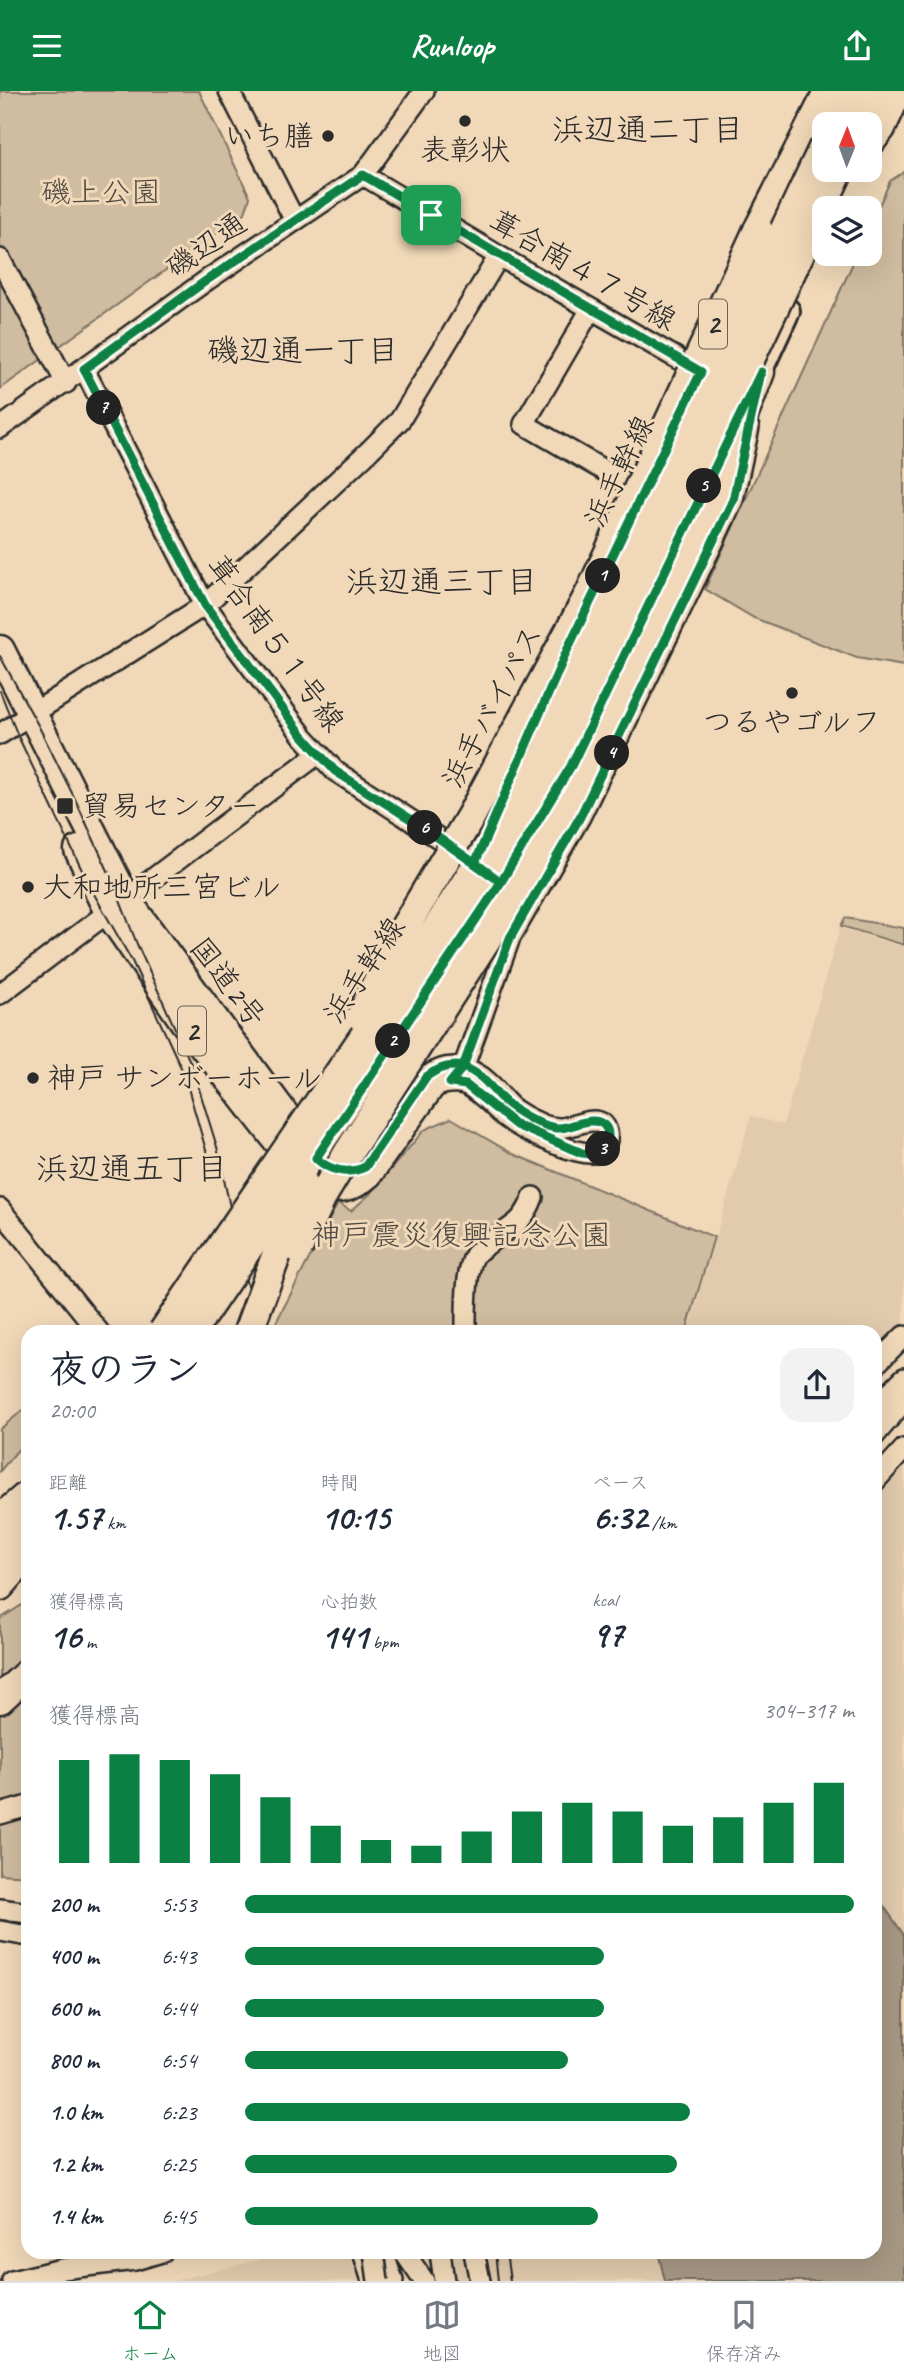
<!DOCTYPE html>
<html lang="ja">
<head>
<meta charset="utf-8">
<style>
  body { margin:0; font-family:Caveat,"Klee One",sans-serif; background:#f2f2f3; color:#1f2937; height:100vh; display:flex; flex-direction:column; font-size:26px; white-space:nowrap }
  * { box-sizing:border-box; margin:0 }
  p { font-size:23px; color:#747a83 }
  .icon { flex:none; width:38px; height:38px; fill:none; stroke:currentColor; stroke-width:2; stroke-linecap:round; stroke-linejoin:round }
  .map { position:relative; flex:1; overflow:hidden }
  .sheet { position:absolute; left:21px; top:1234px; width:861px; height:934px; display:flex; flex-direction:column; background:#fff; border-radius:21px; box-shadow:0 7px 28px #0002 }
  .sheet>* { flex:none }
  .needle { width:46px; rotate:1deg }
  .buttons { position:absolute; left:812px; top:21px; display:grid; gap:14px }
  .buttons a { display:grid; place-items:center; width:70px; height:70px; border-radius:14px; background:#fff; box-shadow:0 7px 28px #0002; font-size:35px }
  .pin { position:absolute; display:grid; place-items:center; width:60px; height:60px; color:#fff; margin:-30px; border-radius:14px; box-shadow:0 4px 10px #0006 }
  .km { position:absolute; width:35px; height:35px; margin:-18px; border-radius:50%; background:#222; color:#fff; font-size:19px; line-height:35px; text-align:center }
  .round { display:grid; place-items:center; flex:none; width:74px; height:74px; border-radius:21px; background:#f2f2f3 }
  .overview { display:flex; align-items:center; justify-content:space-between; height:119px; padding:0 28px }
  h1 { font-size:38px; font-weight:700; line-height:52px }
  .stats { display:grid; grid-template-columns:repeat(3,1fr); gap:10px; height:119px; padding:7px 28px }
  .stats div { display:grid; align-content:center }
  .stats b { font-size:35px; font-weight:700 }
  .stats small { font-size:19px; font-weight:400 }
  .stats p { font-size:19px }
  .chart { height:196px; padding:14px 28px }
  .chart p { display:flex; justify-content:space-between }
  .chart svg { width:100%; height:126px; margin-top:7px; stroke:#0b8043; stroke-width:6 }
  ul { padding:0 28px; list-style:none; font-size:23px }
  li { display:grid; grid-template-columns:112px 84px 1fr; align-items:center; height:52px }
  li i { height:18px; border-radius:9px; background:#0b8043 }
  header { display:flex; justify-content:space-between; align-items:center; height:91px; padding:0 28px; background:#0b8043; color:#fff; font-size:32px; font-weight:700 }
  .tabs { display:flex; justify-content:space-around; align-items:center; height:98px; border-top:2px solid #e0e1e3; background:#fff; font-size:19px; color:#747a83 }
  .tabs a { display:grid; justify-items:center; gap:4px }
  .tabs .on { color:#0b8043 }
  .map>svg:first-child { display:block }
  .built { fill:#e1caad }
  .green { fill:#d0bca0; stroke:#7e7466; stroke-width:2 }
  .water { fill:#a79884; stroke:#756c60; stroke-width:2 }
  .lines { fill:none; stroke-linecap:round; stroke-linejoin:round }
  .minor-casing { stroke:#2b2b2b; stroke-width:24 }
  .major-casing { stroke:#2b2b2b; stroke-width:30 }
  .highway-casing { stroke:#2b2b2b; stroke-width:33 }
  .minor { stroke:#f0d8b8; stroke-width:19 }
  .major { stroke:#f0d8b8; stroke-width:24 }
  .highway { stroke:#f0d8b8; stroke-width:28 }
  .tram { stroke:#2b2b2b; stroke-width:2 }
  .minor-bridge-casing { stroke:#2b2b2b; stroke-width:24; stroke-linecap:butt }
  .highway-bridge-casing { stroke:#2b2b2b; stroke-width:33; stroke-linecap:butt }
  .minor-bridge { stroke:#f0d8b8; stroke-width:19 }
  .highway-bridge { stroke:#f0d8b8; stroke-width:28 }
  .route-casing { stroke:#fff; stroke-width:14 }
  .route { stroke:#0b8043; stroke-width:9 }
  .poi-dot { fill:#2b2b2b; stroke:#f0d8b8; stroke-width:2.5 }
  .labels { text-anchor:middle; stroke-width:6; stroke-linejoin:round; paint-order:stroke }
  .shield { fill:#f0d8b8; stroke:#665f55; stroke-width:2 }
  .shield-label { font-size:28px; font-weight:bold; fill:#2b2b2b }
  .poi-label { font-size:30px; fill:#2b2b2b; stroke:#f0d8b8; text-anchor:start }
  .park-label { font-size:30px; fill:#4c4842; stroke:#f0d8b8 }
  .street-label { font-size:30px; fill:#2b2b2b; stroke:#f0d8b8 }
  .neighbourhood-label { font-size:32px; fill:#2b2b2b; stroke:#f0d8b8 }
</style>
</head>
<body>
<header><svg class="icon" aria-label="menu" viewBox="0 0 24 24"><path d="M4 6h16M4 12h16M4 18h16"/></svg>Runloop<svg class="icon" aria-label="share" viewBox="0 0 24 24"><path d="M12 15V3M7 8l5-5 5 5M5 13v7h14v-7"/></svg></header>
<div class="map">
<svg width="904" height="2190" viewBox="0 0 904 2190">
  <rect width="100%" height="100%" fill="#f0d8b8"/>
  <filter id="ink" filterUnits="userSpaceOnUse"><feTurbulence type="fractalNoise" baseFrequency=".0143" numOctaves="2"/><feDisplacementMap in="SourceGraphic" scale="14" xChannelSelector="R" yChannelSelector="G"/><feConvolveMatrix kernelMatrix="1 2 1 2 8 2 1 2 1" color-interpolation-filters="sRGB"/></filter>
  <g filter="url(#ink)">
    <!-- built -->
    <path class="built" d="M 840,837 L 904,856 L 904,1238 L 875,1267 L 875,1241 L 688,1241 L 751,1025 L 783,1034 Z
      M 904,1375 L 904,1844 L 875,1802 L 875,1406 Z
      M 290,2161 L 658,2161 L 665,2190 L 172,2190 Z"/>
    <!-- green -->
    <path class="green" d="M 0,0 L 199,0 L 250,106 L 245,122 L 0,298 Z
      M 904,81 L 904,575 L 857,567 L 754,527 L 705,498 L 857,163 L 870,163 L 870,135 L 890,90 Z
      M 845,827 L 904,837 L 904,854 L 841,835 Z
      M 451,1027 L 513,1063 L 714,1146 L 686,1241 L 271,1241 L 338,1112 L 351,1120 L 370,1103 L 424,1039 Z
      M 28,1315 L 28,1347 L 0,1380 L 0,1338 Z
      M 28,1510 L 28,1785 L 0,1783 L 0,1528 Z"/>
    <!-- water -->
    <path class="water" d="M 875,1802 L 904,1844 L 904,2190 L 665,2190 L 658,2161 L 875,2161 Z"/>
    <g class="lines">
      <defs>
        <path id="minor" d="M 229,0 L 294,128
          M 363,84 L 499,165 L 701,281
          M 0,168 L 66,292
          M 591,218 L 524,333 L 643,402
          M 84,278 L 205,514 L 303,645 L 335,680 L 463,763
          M 0,337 L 207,189 L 363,84 L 424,0
          M 0,643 L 205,514 L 368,361 L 400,329 L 499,165
          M 0,903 L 318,663
          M 450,992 L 466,969 L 510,847 L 580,726 L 712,454 L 733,409 L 749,337
          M 316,1067 C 329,1080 348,1084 365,1076 L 426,986 C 447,970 470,974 489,992 C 497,999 503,1009 511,1016 C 519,1022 530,1028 539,1032 C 544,1035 554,1037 560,1037 C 573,1037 602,1019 607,1041 C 609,1049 605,1055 601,1061 C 579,1068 523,1040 505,1026 C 493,1016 481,1001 467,994 C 456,990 445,992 435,996 L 371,1086 C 353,1102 338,1106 316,1095
          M 0,1118 L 99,1241
          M 466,1241 C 466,1222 465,1179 475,1164 C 478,1160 484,1156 488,1153 C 510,1134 522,1136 533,1106
          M 875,1274 L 904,1245
          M 875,1316 L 904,1287
          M 875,1344 L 904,1310
          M 875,1390 L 904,1358
          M 0,1723 L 28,1715
          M 0,1818 L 28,1822
          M 0,1840 L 28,1845
          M 363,2161 L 372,2190
          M 383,2161 L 393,2190
          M 404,2161 L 424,2190
          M 440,2161 L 444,2190
          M 474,2161 L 480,2190
          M 12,2190 L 62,2178 L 135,2169 L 162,2161"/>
        <path id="major" d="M 751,298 L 787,220
          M 510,692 L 544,613"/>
        <path id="highway" d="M 835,33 L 851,0
          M 860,33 L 875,0
          M 870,51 L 881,37 L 898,0
          M 758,139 L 829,0
          M 687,461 L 720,386 L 760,281
          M 0,559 L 126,809 L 311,1060
          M 79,759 L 109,821 L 185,931 L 301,1079
          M 0,1428 L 28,1404
          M 0,1461 L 28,1428
          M 0,1495 L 28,1463
          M 0,1608 L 28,1582"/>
      </defs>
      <!-- minor casing -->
      <use href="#minor" class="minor-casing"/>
      <!-- major casing -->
      <use href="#major" class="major-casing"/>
      <!-- highway casing -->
      <use href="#highway" class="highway-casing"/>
      <!-- minor -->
      <use href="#minor" class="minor"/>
      <!-- major -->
      <use href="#major" class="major"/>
      <!-- highway -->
      <use href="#highway" class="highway"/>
      <!-- tram -->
      <path class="tram" d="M 0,565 L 38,634 L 75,708 L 110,784 L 137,853 L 192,975 L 217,1056 L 257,1241
        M 0,600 L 18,645 L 90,796 L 132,870 L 184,983 L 214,1087
        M 495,2161 L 498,2190
        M 506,2161 L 510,2190"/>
      <defs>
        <path id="minor-bridge" d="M 374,2161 L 378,2190"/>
        <path id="highway-bridge" d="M 361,925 L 399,846 L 471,725 L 591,500 L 758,139
          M 298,1157 L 324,1102 L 350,1059 L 504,821 L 565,714 L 687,461
          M 163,1241 L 429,850 L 489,755 L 523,693 L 589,556 L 824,55
          M 191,1241 L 464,839 L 553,687 L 839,79
          M 248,1241 L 303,1092"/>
      </defs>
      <!-- minor-bridge casing -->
      <use href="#minor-bridge" class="minor-bridge-casing"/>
      <!-- highway-bridge casing -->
      <use href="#highway-bridge" class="highway-bridge-casing"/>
      <!-- minor-bridge -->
      <use href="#minor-bridge" class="minor-bridge"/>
      <!-- highway-bridge -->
      <use href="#highway-bridge" class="highway-bridge"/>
    </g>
  </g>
  <g class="lines" filter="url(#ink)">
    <defs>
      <path id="route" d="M 431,124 L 701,281 L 569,555 L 475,772 L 501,791 L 316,1067 C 329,1080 348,1084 365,1076 L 426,986 C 438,977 449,973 463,976 L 450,992 L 466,994 L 516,1034 L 582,1062 C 588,1063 593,1064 598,1062 C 607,1058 612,1042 604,1034 C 592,1023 571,1038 557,1037 C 541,1035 526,1026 513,1017 C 493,1004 488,985 463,976 L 510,847 L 580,726 L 733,409 L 761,281 L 571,675 L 501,791 L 423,736 L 335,680 L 303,645 L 205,514 L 84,278 L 207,189 L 363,84 L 431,124"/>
    </defs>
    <!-- route casing -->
    <use href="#route" class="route-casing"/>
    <!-- route -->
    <use href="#route" class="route"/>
  </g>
  <!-- markers -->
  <g class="poi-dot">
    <circle cx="465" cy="30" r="7"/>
    <circle cx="328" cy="45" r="7"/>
    <circle cx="792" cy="602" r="7"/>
    <rect x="56" y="706" width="18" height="18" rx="3.5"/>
    <circle cx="28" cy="796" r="7"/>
    <circle cx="33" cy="987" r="7"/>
  </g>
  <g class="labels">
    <!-- shield labels -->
    <g class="shield">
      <rect x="699" y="208.5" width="28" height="49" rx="5"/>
      <rect x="178" y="915.5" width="28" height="49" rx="5"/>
    </g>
    <g class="shield-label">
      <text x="713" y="243">2</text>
      <text x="192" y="950">2</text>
    </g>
    <!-- poi labels -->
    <g class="poi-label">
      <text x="314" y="55" text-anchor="end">いち膳</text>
      <text x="465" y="69" text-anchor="middle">表彰状</text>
      <text x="792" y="641" text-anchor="middle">つるやゴルフ</text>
      <text x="81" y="725">貿易センター</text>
      <text x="42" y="806">大和地所三宮ビル</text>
      <text x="47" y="997">神戸 サンボーホール</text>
    </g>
    <!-- park labels -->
    <g class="park-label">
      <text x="101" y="111">磯上公園</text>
      <text x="461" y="1154">神戸震災復興記念公園</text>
    </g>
    <!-- street labels -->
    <g class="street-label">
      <text transform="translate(206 154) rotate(-35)" y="10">磯辺通</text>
      <text transform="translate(583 179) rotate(30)" y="10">葺合南４７号線</text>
      <text transform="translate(619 380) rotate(-64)" y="10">浜手幹線</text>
      <text transform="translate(276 552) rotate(54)" y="10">葺合南５１号線</text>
      <text transform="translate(492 615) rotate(-62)" y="10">浜手バイパス</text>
      <text transform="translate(364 879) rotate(-56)" y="10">浜手幹線</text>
      <text transform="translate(228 891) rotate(53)" y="10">国道2号</text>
    </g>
    <!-- neighbourhood labels -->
    <g class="neighbourhood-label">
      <text x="648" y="49">浜辺通二丁目</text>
      <text x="303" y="270">磯辺通一丁目</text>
      <text x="442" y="501">浜辺通三丁目</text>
      <text x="132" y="1088">浜辺通五丁目</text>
    </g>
  </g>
</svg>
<div class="buttons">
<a><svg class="needle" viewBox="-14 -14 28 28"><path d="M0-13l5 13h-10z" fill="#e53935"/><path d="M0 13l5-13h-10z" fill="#747a83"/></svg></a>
<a><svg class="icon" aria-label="layers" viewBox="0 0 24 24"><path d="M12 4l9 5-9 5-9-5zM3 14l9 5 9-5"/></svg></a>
</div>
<div class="pin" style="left:431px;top:124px;background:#1e9e55"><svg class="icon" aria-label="arrive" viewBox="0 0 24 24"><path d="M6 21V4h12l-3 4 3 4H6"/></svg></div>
<b class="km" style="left:603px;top:485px">1</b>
<b class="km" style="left:393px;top:950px">2</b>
<b class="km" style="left:603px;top:1058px">3</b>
<b class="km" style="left:612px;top:662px">4</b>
<b class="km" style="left:704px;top:395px">5</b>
<b class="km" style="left:425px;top:737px">6</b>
<b class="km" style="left:104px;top:317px">7</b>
<section class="sheet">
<div class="overview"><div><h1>夜のラン</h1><p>20:00</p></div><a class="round"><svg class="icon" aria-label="share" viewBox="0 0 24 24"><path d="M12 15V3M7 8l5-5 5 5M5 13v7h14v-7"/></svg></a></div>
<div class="stats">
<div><p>距離</p><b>1.57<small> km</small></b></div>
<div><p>時間</p><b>10:15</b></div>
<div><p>ペース</p><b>6:32<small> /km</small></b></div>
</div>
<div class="stats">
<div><p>獲得標高</p><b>16<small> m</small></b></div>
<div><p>心拍数</p><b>141<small> bpm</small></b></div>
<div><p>kcal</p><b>97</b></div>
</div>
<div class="chart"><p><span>獲得標高</span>304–317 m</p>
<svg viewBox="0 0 160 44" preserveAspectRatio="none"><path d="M5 44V8M15 44V6M25 44V8M35 44V13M45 44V21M55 44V31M65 44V36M75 44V38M85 44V33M95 44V26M105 44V23M115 44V26M125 44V31M135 44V28M145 44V23M155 44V16"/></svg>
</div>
<ul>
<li><b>200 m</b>5:53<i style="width:100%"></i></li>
<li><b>400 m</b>6:43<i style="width:59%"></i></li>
<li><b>600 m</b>6:44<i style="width:59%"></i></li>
<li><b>800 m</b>6:54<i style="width:53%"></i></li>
<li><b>1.0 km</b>6:23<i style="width:73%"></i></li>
<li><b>1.2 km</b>6:25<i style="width:71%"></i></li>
<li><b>1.4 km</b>6:45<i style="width:58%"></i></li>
</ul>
</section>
</div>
<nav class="tabs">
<a class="on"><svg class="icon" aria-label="home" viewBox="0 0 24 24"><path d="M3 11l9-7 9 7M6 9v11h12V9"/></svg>ホーム</a>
<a><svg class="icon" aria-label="map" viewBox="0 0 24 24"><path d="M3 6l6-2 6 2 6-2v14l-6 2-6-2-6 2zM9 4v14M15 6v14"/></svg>地図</a>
<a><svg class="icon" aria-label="saved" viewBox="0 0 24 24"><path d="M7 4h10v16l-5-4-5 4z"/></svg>保存済み</a>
</nav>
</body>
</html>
